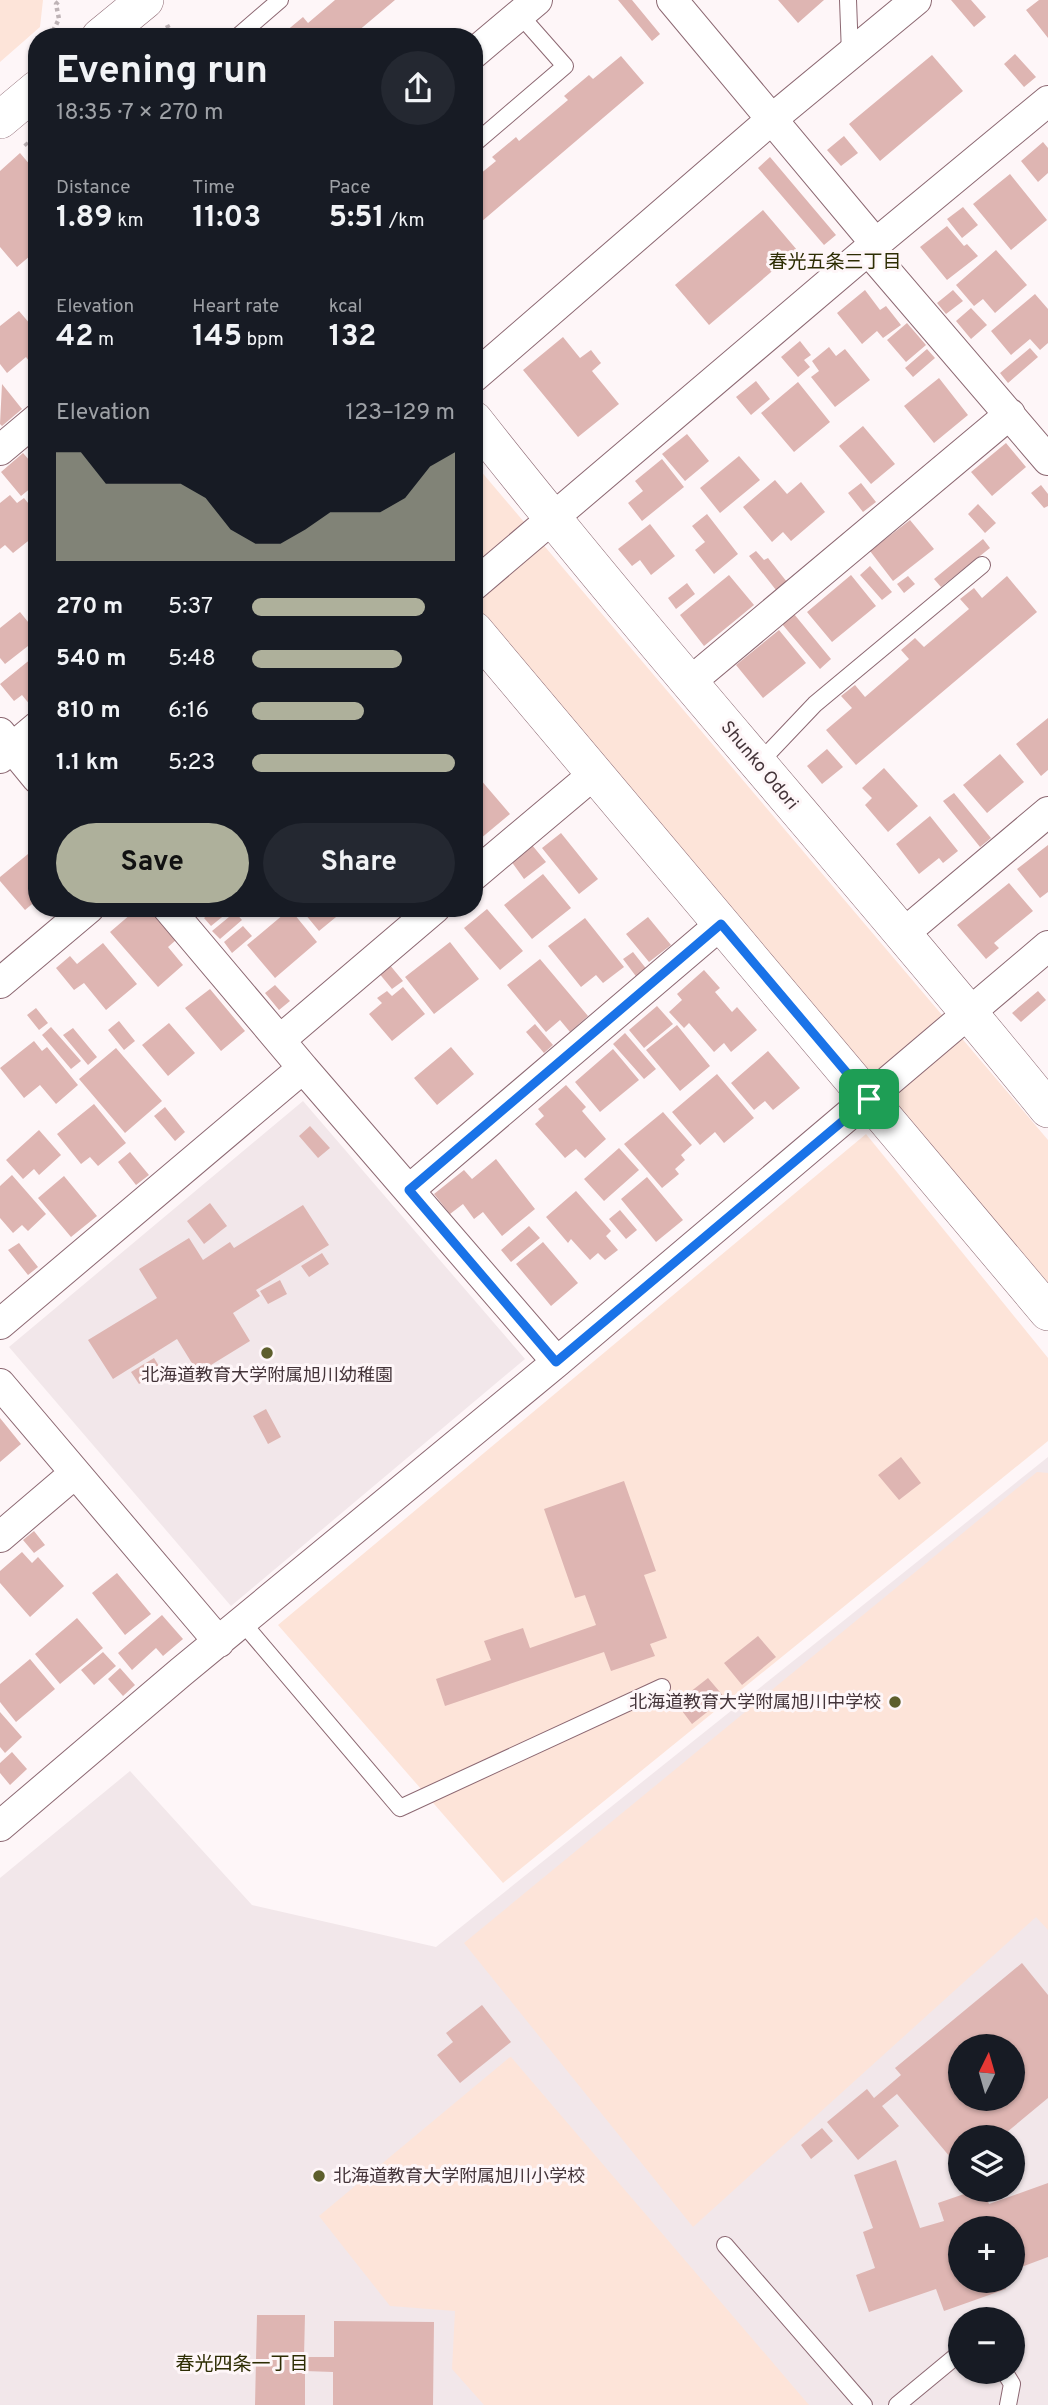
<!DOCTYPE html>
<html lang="en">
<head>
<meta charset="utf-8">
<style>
  body { margin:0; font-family:Overpass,"Noto Sans JP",sans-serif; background:#242831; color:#f1f3f6; height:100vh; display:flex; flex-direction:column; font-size:26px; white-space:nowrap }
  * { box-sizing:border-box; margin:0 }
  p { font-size:23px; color:#9ea1a6 }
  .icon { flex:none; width:38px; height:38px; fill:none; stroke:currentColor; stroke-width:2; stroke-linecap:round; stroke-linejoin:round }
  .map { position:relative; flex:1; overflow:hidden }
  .panel { position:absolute; left:28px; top:28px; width:455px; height:889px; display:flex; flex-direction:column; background:#171b24; border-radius:28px; box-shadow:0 2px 5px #0004 }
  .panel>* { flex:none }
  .needle { width:46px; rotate:5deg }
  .tools { position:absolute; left:948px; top:2034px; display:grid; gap:14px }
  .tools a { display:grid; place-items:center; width:77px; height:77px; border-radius:50%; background:#171b24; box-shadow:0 2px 5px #0004; font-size:35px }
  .pin { position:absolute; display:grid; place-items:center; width:60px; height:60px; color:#fff; margin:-30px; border-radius:14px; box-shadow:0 4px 10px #0006 }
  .round { display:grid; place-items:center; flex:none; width:74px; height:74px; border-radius:37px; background:#242831 }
  .headline { display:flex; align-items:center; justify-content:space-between; height:119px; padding:0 28px }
  h1 { font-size:38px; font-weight:700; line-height:52px }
  .figures { display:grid; grid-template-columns:repeat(3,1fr); gap:10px; height:119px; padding:7px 28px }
  .figures div { display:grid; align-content:center }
  .figures b { font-size:30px; font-weight:700 }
  .figures small { font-size:19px; font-weight:400 }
  .figures p { font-size:19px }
  .chart { height:196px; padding:14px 28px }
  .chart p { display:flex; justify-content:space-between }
  .chart svg { width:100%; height:126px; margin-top:7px; fill:#aeb09b; opacity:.7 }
  .primary-button { display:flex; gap:14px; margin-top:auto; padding:14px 28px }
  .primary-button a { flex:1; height:80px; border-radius:42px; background:#aeb09b; color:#111; font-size:28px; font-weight:700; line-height:80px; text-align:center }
  .primary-button a+a { background:#242831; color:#f1f3f6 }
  ul { padding:0 28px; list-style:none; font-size:23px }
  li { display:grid; grid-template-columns:112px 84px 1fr; align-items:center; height:52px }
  li i { height:18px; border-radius:9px; background:#aeb09b }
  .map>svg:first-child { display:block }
  .built { fill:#f2e7ea; fill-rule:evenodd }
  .green { fill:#fde4d9 }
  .building { fill:#deb5b2; fill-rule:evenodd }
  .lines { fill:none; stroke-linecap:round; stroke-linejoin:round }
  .service-casing { stroke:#8c6872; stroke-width:18 }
  .minor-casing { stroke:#8c6872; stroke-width:32 }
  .tertiary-casing { stroke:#8c6872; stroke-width:38 }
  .path { stroke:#beb3b6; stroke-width:4.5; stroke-dasharray:3.5 3.5; stroke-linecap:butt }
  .service { stroke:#fff; stroke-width:16 }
  .minor { stroke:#fff; stroke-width:30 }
  .tertiary { stroke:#fff; stroke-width:37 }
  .route-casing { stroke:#fff; stroke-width:14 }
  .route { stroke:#1a73e8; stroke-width:9 }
  .poi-dot { fill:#5d5e2c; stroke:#fef6f8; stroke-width:2.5 }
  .labels { text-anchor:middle; stroke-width:6; stroke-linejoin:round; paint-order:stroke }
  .street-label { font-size:18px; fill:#443439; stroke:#fef6f8 }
  .poi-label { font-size:18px; fill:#443439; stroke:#fef6f8 }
  .neighbourhood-label { font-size:19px; fill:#2d2d03; stroke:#fef6f8 }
</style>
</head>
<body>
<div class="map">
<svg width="1048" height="2405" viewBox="0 0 1048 2405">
  <rect width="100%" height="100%" fill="#fef6f8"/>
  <!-- built -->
  <path class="built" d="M 303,1101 L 525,1359 L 231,1606 L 9,1347 Z
    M 1048,1457 L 1048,2405 L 0,2405 L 0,1878 L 130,1771 L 252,1905 L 436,1947 ZM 961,2046 L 1013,2046 L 1013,2098 L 961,2098 ZM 961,2137 L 1013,2137 L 1013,2189 L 961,2189 ZM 961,2228 L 1013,2228 L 1013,2280 L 961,2280 ZM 961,2319 L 1013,2319 L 1013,2371 L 961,2371 Z"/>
  <!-- green -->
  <path class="green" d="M 0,0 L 43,0 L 40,27 L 0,62 Z
    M 474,463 L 1048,1140 L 1048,1291 L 474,608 Z
    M 866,1134 L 1048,1358 L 1048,1441 L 503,1883 L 278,1625 Z
    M 1037,1472 L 1048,1473 L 1048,1930 L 1036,1917 L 693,2227 L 464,1943 Z
    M 510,2057 L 511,2057 L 809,2405 L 484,2405 L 452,2369 L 455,2311 L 390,2306 L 319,2216 Z"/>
  <!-- building -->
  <path class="building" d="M 335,0 L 395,0 L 351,37 L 279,37 L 303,17 L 308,23 Z
    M 618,0 L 632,0 L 660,34 L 652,41 Z
    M 778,0 L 824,0 L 798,23 Z
    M 951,0 L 971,0 L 986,17 L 974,27 Z
    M 1039,0 L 1048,0 L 1048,38 L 1026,10 Z
    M 1015,54 L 1036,77 L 1024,87 L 1004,64 Z
    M 932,55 L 963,91 L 880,161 L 849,124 Z
    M 621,56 L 644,83 L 474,228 L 474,179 L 496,161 L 492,157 L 516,137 L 519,141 L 568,100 L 564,96 L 589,75 L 593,79 Z
    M 844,136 L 858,153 L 841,166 L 827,150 Z
    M 1043,142 L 1048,148 L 1048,173 L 1038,182 L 1021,161 Z
    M 20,153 L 37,173 L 37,250 L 17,267 L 0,247 L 0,171 Z
    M 770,157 L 836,235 L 824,245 L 758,168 Z
    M 1010,174 L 1047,220 L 1011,250 L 973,204 Z
    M 963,207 L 978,225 L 962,238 L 947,219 Z
    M 763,210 L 797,250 L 709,325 L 675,285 Z
    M 947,226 L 964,246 L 967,244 L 978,256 L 947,280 L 920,247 Z
    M 996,250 L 1027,285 L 995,313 L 983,299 L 974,306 L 956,285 Z
    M 865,290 L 880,310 L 886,306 L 901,325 L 883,338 L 877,331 L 862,344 L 837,313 Z
    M 953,290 L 963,301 L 946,314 L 937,303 Z
    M 1035,294 L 1048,309 L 1048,343 L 1040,350 L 1030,339 L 1011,355 L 991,331 Z
    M 971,308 L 987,325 L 971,339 L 956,321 Z
    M 19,311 L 37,332 L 37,354 L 29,361 L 26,357 L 7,373 L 0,364 L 0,326 Z
    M 907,323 L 926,345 L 906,362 L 887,340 Z
    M 563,337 L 580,358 L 591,350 L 601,363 L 592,371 L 619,404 L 578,437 L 523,370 Z
    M 800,341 L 811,355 L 804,360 L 810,367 L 798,377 L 781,357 Z
    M 829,347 L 836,356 L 845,349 L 870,380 L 835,407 L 811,377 L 819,371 L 812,361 Z
    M 1030,348 L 1038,357 L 1008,383 L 1000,373 Z
    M 927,349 L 935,358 L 913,377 L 905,368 Z
    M 939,378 L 968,415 L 934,443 L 904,406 Z
    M 756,381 L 770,399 L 751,415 L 736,397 Z
    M 798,382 L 830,422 L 794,452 L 761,413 Z
    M 2,384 L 22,409 L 2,426 L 0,424 Z
    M 863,426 L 895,464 L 871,484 L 839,446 Z
    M 687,434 L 709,461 L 685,481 L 662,454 Z
    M 1006,443 L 1026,467 L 992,496 L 971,472 Z
    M 23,453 L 37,469 L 37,483 L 21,496 L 1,472 Z
    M 739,456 L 760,480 L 720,513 L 700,488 Z
    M 662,459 L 684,487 L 642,521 L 628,503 L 643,491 L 635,481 Z
    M 775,480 L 787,494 L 801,482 L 825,512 L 791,541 L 783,532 L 772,542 L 743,507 Z
    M 861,483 L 876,502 L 863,512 L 848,493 Z
    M 1041,485 L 1048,494 L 1048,506 L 1044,508 L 1031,493 Z
    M 10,495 L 17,503 L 24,498 L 37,514 L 37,534 L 13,553 L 5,545 L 0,549 L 0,503 Z
    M 978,504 L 996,523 L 985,533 L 968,514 Z
    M 707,514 L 738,554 L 714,574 L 695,550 L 705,542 L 692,526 Z
    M 910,520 L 934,549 L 893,581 L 870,551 Z
    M 650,524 L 675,556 L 651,575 L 640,560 L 632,566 L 618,549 Z
    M 983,539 L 990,548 L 941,587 L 934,579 Z
    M 756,551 L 764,560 L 768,558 L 787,582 L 776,590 L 749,556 Z
    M 870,566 L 892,592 L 882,600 L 860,575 Z
    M 729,575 L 754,605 L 704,646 L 680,615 Z
    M 851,575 L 876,606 L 832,642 L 807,612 Z
    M 908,576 L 915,584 L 904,593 L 897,584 Z
    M 1007,576 L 1037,612 L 856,765 L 826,730 L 852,708 L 841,696 L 855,685 L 865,697 L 909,659 L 901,650 L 915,638 L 924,647 L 969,609 L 960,599 L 974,588 L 982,598 Z
    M 687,583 L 695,594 L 676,609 L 668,598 Z
    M 20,612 L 37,633 L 37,639 L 5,664 L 0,658 L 0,628 Z
    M 794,614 L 831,659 L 820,669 L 782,624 Z
    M 779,630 L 806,663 L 763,698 L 736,665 Z
    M 37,654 L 37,710 L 35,711 L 22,695 L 14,701 L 0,684 Z
    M 1048,718 L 1048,770 L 1041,776 L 1016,744 Z
    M 827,749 L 843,767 L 822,784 L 807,766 Z
    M 1000,754 L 1024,782 L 987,813 L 963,785 Z
    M 884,768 L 918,806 L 888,832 L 865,805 L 872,798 L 862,788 Z
    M 474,772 L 510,814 L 474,844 Z
    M 954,793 L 991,838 L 980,847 L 943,801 Z
    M 930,816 L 958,851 L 943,863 L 939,858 L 919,874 L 896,844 Z
    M 561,833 L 598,879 L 579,894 L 542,848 Z
    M 532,845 L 546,862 L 524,879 L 511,861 Z
    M 1048,845 L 1048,892 L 1040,898 L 1017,869 Z
    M 28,854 L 37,864 L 37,900 L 25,910 L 0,881 L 0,877 Z
    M 543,874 L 571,908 L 532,939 L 504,905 Z
    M 1009,883 L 1033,911 L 994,943 L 999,948 L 986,959 L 957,925 Z
    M 138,908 L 148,908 L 176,940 L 168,947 L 183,965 L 158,987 L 110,932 Z
    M 216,908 L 223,908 L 227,913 L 211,926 L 204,918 Z
    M 300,908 L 347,908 L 319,931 Z
    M 290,909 L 317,942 L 275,978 L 247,945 Z
    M 487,909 L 523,951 L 500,970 L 464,928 Z
    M 235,912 L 242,920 L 220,939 L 212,931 Z
    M 648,917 L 671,945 L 649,962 L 626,934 Z
    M 585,918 L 624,967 L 603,983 L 596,975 L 581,987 L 548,946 Z
    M 243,926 L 252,936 L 232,953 L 224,942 Z
    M 450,942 L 479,979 L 434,1014 L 405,977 Z
    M 103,943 L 137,984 L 106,1010 L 84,983 L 74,990 L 56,968 L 70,956 L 77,964 Z
    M 633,952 L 648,971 L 638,979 L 623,959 Z
    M 540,959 L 588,1016 L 570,1032 L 560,1020 L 546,1032 L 507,985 Z
    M 389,964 L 403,981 L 392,989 L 378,972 Z
    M 704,970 L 720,988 L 715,992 L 732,1012 L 737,1007 L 757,1030 L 731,1052 L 724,1043 L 714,1052 L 689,1023 L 684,1028 L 669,1012 L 682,1000 L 677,994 Z
    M 275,985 L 290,1001 L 279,1010 L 265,993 Z
    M 403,987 L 425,1014 L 392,1041 L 369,1014 L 382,1003 L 377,998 L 387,991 L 392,996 Z
    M 210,989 L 245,1031 L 221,1051 L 185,1008 Z
    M 1038,991 L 1046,1000 L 1021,1022 L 1012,1013 Z
    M 657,1006 L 673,1024 L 644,1048 L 629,1030 Z
    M 36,1008 L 48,1023 L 39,1030 L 27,1015 Z
    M 119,1021 L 135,1041 L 124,1050 L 108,1030 Z
    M 169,1023 L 195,1053 L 168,1076 L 142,1045 Z
    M 535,1024 L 553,1045 L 544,1053 L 526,1032 Z
    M 677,1025 L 710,1066 L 680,1091 L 646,1050 Z
    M 51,1027 L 81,1061 L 71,1069 L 42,1035 Z
    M 73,1028 L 97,1057 L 88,1065 L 63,1035 Z
    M 625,1033 L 656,1069 L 644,1079 L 613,1044 Z
    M 34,1041 L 42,1051 L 47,1047 L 78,1085 L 56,1104 L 40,1085 L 24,1098 L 0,1068 Z
    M 451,1047 L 474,1074 L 437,1105 L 414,1078 Z
    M 116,1048 L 162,1101 L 125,1133 L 79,1079 Z
    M 613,1049 L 639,1080 L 600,1112 L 575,1082 Z
    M 768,1051 L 800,1088 L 773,1110 L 765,1101 L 754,1110 L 731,1083 Z
    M 717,1074 L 754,1118 L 724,1143 L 715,1132 L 700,1145 L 672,1112 Z
    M 566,1085 L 586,1107 L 582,1111 L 606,1139 L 585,1158 L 576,1149 L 565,1158 L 535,1124 L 544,1116 L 538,1109 Z
    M 94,1104 L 126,1143 L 98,1166 L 90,1157 L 81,1164 L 57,1134 Z
    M 165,1107 L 185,1132 L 175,1141 L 154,1116 Z
    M 663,1112 L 692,1145 L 681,1155 L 685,1160 L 675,1169 L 679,1174 L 662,1188 L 624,1144 Z
    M 310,1126 L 330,1148 L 318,1158 L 299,1136 Z
    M 39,1130 L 61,1155 L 39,1175 L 34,1169 L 23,1179 L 6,1160 Z
    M 619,1148 L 639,1170 L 604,1201 L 584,1179 Z
    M 130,1152 L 149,1175 L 136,1185 L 118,1162 Z
    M 496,1159 L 535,1209 L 502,1236 L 483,1212 L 474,1219 L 463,1204 L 450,1214 L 434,1194 L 464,1170 L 472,1179 Z
    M 12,1175 L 46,1214 L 28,1231 L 22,1225 L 13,1233 L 0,1218 L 0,1186 Z
    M 64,1176 L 97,1216 L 71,1237 L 38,1198 Z
    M 647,1177 L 683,1220 L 656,1242 L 621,1199 Z
    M 576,1191 L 611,1231 L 606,1236 L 618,1250 L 605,1260 L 598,1253 L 590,1260 L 571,1239 L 568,1243 L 546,1217 Z
    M 210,1203 L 227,1226 L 204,1244 L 187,1221 Z
    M 303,1205 L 329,1245 L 256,1290 L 260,1296 L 233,1313 L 250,1341 L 198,1373 L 177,1339 L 113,1379 L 88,1340 L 157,1298 L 139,1269 L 189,1238 L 203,1260 L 230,1242 L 234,1248 Z
    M 620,1210 L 637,1230 L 626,1239 L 609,1219 Z
    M 529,1226 L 540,1238 L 511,1262 L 501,1250 Z
    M 543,1242 L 578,1283 L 551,1306 L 516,1264 Z
    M 19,1243 L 38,1267 L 28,1275 L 8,1250 Z
    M 322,1253 L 329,1264 L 309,1277 L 301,1266 Z
    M 280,1280 L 287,1294 L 268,1304 L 260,1291 Z
    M 154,1358 L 162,1371 L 139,1384 L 131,1372 Z
    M 266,1409 L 281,1437 L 268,1444 L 253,1416 Z
    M 0,1418 L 21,1444 L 0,1462 Z
    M 901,1457 L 921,1483 L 899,1500 L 878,1475 Z
    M 624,1481 L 656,1571 L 644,1575 L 667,1638 L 650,1644 L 655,1656 L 611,1671 L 604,1652 L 445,1706 L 436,1679 L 491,1660 L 484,1641 L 523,1628 L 530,1648 L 596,1625 L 585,1595 L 575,1598 L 544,1509 Z
    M 34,1531 L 45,1545 L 34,1553 L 23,1540 Z
    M 22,1552 L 32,1563 L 38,1557 L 64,1586 L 30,1617 L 0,1583 L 0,1571 Z
    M 117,1573 L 151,1614 L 125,1635 L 92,1593 Z
    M 162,1615 L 183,1639 L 163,1656 L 156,1648 L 132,1670 L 118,1653 Z
    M 77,1618 L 103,1648 L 60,1684 L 35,1654 Z
    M 758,1636 L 776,1657 L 742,1685 L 724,1663 Z
    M 103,1652 L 116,1666 L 94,1685 L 81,1670 Z
    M 30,1659 L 55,1689 L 16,1722 L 0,1702 L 0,1684 Z
    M 120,1668 L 135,1685 L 123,1696 L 108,1679 Z
    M 708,1678 L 725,1698 L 692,1724 L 676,1703 Z
    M 0,1712 L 22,1737 L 5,1753 L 0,1747 Z
    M 12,1752 L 27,1769 L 10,1785 L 0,1773 L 0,1763 Z
    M 1022,1963 L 1048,1995 L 1048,2098 L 1001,2137 L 961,2137 L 961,2170 L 897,2094 L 882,2106 L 899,2126 L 858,2160 L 827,2122 L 867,2089 L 874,2098 L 901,2075 L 895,2068 ZM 961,2046 L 1013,2046 L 1013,2098 L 961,2098 Z
    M 482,2005 L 511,2042 L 460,2083 L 437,2055 L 453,2042 L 446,2033 Z
    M 822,2128 L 833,2141 L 811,2159 L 801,2145 Z
    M 896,2160 L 920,2228 L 944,2221 L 938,2203 L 970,2192 L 969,2189 L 983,2189 L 989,2204 L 1048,2183 L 1048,2257 L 1013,2270 L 1013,2228 L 961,2228 L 961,2280 L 1003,2280 L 1006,2289 L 944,2311 L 936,2289 L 869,2312 L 856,2275 L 875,2268 L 863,2232 L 873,2228 L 854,2175 Z
    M 257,2315 L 305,2315 L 304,2357 L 334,2357 L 334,2321 L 434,2322 L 433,2405 L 333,2405 L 333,2372 L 305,2371 L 305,2405 L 255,2405 Z"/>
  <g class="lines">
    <defs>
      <path id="service" d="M 848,0 L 850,54
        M 237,37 L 280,0
        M 474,144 L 565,66 L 520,15
        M 759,763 L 815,704 L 982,565
        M 242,1622 L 400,1808 L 662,1687
        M 725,2245 L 864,2405
        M 1004,2371 L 1012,2384 L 1008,2405
        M 897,2405 L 961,2352"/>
      <path id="minor" d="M 672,0 L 876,244
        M 474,53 L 537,0
        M 868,250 L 1048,460
        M 474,377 L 772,119 L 916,0
        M 0,450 L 37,419
        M 474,585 L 868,250 L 1048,101
        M 690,682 L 1010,414
        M 0,733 L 37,778
        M 0,758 L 37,727
        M 474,875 L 594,774
        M 168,908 L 303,1068
        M 903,934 L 1048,812
        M 0,983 L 89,908
        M 280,1040 L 435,908
        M 409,1190 L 721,924
        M 0,1324 L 303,1068 L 557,1362
        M 0,1384 L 219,1642
        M 0,1537 L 74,1474
        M 0,1826 L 181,1672 L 557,1362 L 1048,946"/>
      <path id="tertiary" d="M 100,37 L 145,0
        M 0,120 L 37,89
        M 474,420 C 659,655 860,877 1048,1109
        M 474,630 L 1048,1312"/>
    </defs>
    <!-- service casing -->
    <use href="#service" class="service-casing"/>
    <!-- minor casing -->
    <use href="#minor" class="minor-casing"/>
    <!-- tertiary casing -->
    <use href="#tertiary" class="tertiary-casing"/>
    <!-- path -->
    <path class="path" d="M 167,25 L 172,35 L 170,37
      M 50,37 L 59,19 L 56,4 L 60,0
      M 25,143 L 34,153 L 37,151"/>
    <!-- service -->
    <use href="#service" class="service"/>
    <!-- minor -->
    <use href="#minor" class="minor"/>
    <!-- tertiary -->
    <use href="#tertiary" class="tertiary"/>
  </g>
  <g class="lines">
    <defs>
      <path id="route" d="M 721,924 L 869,1099 L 556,1362 L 409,1190 Z"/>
    </defs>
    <!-- route casing -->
    <use href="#route" class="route-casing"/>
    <!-- route -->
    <use href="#route" class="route"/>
  </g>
  <!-- markers -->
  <g class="poi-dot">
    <circle cx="267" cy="1353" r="7"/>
    <circle cx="895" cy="1702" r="7"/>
    <circle cx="319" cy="2176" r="7"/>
  </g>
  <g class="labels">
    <!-- street labels -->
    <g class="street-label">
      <text transform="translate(760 765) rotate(50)" y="6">Shunko Odori</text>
    </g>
    <!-- poi labels -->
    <g class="poi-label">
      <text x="267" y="1381">北海道教育大学附属旭川幼稚園</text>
      <text x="881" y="1708" text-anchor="end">北海道教育大学附属旭川中学校</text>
      <text x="333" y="2182" text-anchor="start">北海道教育大学附属旭川小学校</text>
    </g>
    <!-- neighbourhood labels -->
    <g class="neighbourhood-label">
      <text x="835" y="268">春光五条三丁目</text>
      <text x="242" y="2370">春光四条一丁目</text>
    </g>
  </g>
</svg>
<div class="tools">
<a><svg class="needle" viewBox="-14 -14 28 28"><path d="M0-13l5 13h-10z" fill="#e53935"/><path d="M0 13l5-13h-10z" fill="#9ea1a6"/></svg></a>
<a><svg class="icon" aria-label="layers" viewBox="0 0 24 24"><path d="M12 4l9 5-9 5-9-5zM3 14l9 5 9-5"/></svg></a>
<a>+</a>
<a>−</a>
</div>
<div class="pin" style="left:869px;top:1099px;background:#1e9e55"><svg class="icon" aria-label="arrive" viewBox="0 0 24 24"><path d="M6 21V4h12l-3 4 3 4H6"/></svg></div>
<section class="panel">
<div class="headline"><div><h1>Evening run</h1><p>18:35 · 7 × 270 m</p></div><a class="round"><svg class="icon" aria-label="share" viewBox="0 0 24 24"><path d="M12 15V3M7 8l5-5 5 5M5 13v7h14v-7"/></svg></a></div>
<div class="figures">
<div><p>Distance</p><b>1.89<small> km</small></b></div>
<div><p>Time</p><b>11:03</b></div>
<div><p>Pace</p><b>5:51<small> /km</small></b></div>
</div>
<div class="figures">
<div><p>Elevation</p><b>42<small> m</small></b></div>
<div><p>Heart rate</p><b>145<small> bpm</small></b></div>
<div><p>kcal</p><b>132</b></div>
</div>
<div class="chart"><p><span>Elevation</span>123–129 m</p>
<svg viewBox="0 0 160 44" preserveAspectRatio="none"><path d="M0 44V6L10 6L20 17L30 17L40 17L50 17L60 22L70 33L80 38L90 38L100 33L110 27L120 27L130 27L140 22L150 11L160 6V44z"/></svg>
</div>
<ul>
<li><b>270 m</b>5:37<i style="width:85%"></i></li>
<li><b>540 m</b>5:48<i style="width:74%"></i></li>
<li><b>810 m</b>6:16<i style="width:55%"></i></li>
<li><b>1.1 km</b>5:23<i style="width:100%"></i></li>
</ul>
<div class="primary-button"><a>Save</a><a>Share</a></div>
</section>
</div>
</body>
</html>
